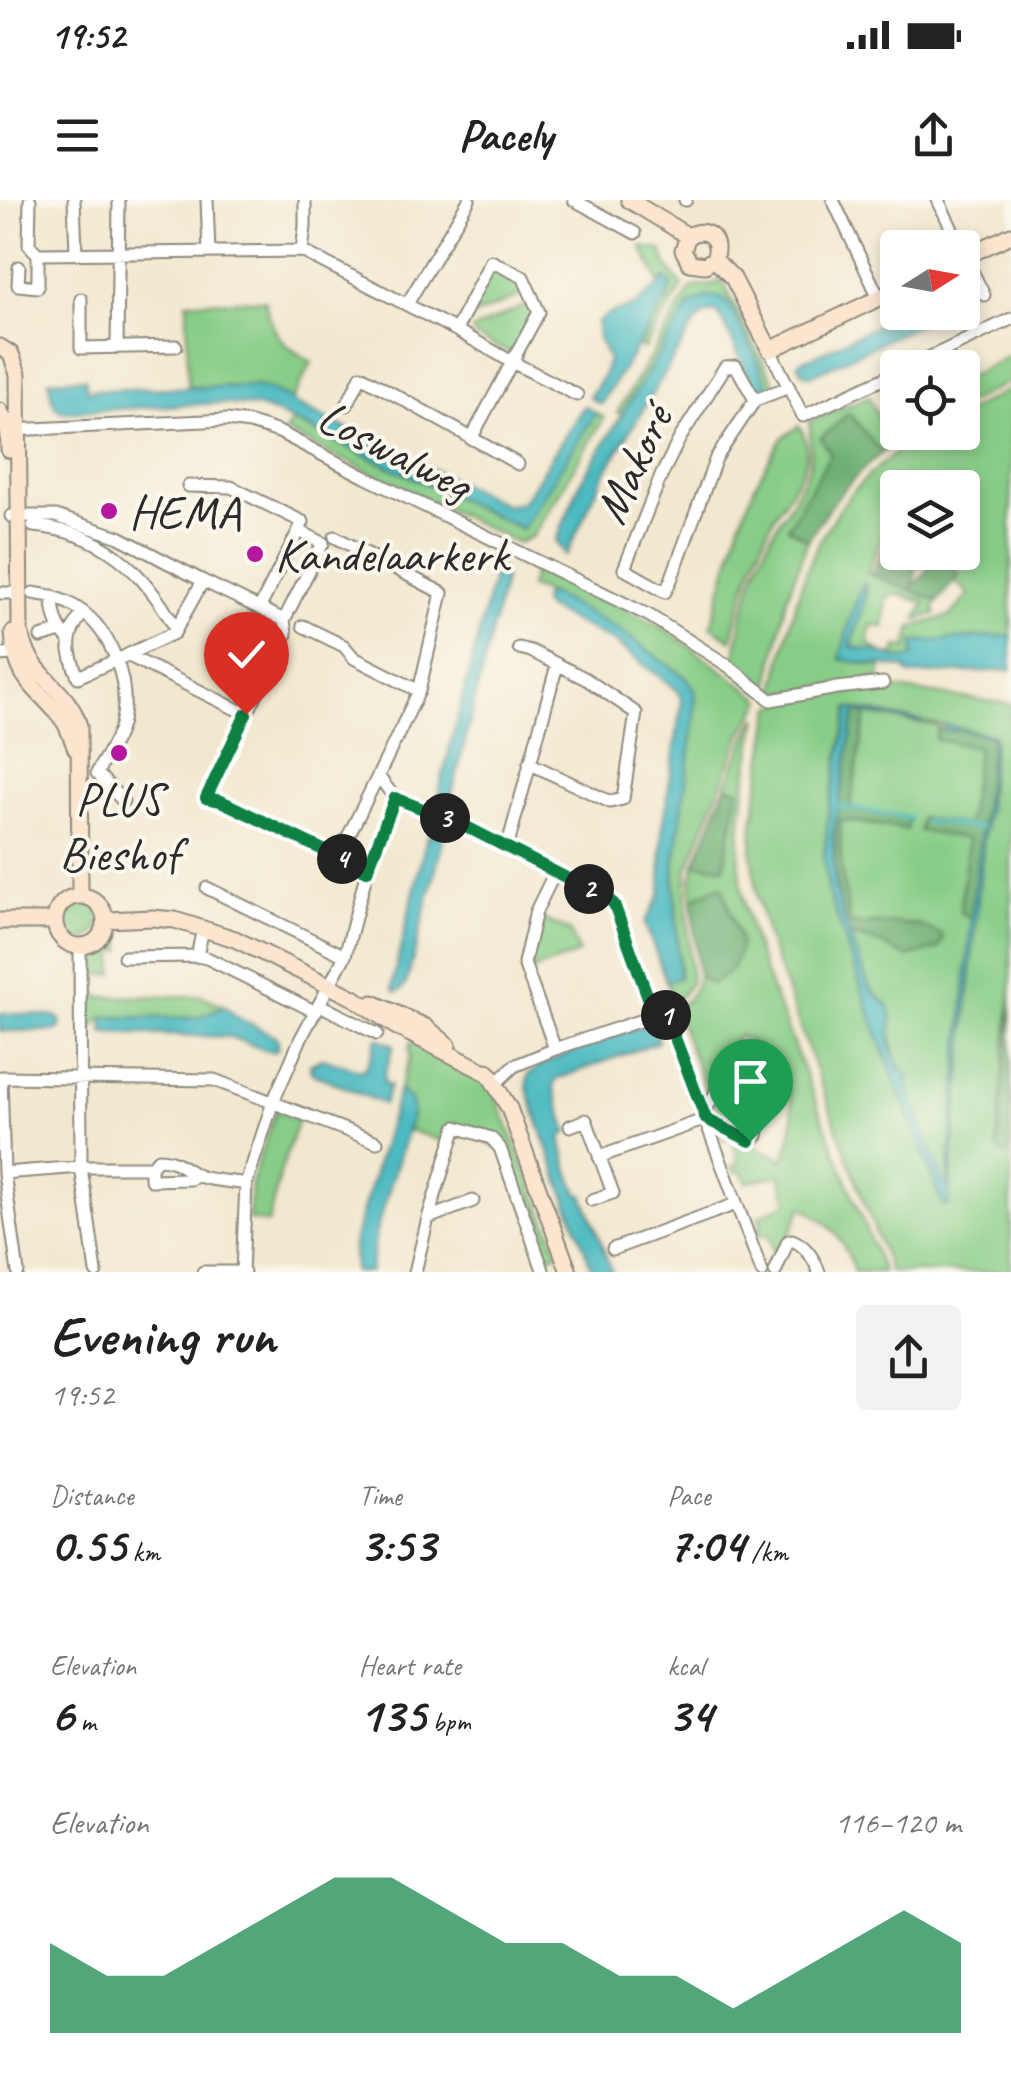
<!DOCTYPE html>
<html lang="en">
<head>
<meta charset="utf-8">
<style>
  body { margin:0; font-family:Caveat,sans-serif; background:#f2f2f2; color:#222; height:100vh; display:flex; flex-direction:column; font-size:38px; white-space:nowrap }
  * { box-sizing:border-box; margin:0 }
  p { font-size:32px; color:#767676 }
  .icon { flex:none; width:55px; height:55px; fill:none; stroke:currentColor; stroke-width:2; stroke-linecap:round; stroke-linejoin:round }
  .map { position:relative; height:1072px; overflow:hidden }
  .panel { display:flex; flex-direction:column; background:#fff; flex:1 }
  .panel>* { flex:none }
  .needle { width:65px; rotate:79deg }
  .tools { position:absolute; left:880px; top:30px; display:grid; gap:20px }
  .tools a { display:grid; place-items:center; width:100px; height:100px; border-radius:10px; background:#fff; box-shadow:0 5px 15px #0003; font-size:50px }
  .pin { position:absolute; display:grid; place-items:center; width:85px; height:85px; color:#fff; margin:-102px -42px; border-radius:50% 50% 50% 0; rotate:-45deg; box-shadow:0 0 10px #0007 }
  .pin .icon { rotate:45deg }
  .km { position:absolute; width:50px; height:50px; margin:-25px; border-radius:50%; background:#222; color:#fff; font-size:28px; line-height:50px; text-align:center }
  .round { display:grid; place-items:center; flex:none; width:105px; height:105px; border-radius:10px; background:#f2f2f2 }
  .head { display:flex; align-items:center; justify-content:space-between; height:170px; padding:0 50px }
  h1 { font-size:55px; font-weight:700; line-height:75px }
  .stats { display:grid; grid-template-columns:repeat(3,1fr); gap:15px; height:170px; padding:10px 50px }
  .stats div { display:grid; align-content:center }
  .stats b { font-size:50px; font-weight:700 }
  .stats small { font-size:28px; font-weight:400 }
  .stats p { font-size:28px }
  .chart { height:280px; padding:20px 50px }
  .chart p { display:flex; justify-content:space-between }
  .chart svg { width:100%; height:180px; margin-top:10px; fill:#0b8043; opacity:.7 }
  .status { display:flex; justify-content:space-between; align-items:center; height:70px; padding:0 50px; background:#fff; direction:ltr }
  .status svg { height:28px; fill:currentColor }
  header { display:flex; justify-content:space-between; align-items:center; height:130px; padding:0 50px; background:#fff; font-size:45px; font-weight:700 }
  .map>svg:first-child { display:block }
  .green { fill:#88cd87; stroke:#5a7c59; stroke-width:2.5; fill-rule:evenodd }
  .forest { fill:#6eb074; stroke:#4c6e50; stroke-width:2.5 }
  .water { fill:#4bbac1; stroke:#3b7276; stroke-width:2.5 }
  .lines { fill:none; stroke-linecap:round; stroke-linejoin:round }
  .stream { stroke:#4bbac1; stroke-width:4 }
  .street-casing { stroke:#8e8a7d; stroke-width:15 }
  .secondary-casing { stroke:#8e8a7d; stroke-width:19 }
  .street { stroke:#fff; stroke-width:11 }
  .secondary { stroke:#fbe5cf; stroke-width:15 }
  .route-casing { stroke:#fff; stroke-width:20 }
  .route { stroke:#0b8043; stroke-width:12 }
  .poi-dot { fill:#b5179e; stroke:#fbf7ec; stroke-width:4 }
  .labels { text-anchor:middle; stroke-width:8; stroke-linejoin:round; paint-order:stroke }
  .street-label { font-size:48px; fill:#2b2b2b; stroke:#fbf7ec }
  .poi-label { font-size:48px; fill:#2b2b2b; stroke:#fbf7ec; text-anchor:start }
</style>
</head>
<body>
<div class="status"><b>19:52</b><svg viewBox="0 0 49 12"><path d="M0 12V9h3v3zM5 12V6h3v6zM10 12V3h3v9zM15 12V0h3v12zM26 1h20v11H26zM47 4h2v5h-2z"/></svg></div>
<header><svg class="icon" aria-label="menu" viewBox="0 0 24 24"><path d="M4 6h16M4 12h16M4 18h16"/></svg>Pacely<svg class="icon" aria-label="share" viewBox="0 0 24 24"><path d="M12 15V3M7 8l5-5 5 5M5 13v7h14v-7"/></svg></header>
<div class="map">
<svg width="1011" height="1072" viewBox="0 0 1011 1072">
  <rect width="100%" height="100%" fill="#fbf7ec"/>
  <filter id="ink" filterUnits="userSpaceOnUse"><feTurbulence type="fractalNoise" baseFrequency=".01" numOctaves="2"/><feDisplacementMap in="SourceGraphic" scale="20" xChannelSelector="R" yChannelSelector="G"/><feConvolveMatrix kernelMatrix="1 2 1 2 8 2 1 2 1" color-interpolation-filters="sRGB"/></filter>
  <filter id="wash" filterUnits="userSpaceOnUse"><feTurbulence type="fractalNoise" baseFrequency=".0048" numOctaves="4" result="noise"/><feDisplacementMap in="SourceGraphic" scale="40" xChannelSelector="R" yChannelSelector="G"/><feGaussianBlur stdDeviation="2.25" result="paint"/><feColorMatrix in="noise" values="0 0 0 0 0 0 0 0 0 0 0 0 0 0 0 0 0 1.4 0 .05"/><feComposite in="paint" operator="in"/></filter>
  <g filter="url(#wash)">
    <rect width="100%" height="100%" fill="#f2e8cf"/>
    <!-- green -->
    <path class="green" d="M 642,47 L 661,50 L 668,68 L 683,86 L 644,149 L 639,146 L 667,99 L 663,80 L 660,84 Z
      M 497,69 L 507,75 L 507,78 L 509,76 L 519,81 L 526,93 L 467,119 L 491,71 Z
      M 722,80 L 776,187 L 769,190 L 756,157 L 728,102 L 678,123 L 622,215 L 617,213 L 692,87 L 711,85 Z
      M 265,100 C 271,133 282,146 312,162 L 292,200 L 272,190 L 255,186 L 188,187 L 187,102 Z
      M 530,103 L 534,113 L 512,154 L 475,136 L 472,130 Z
      M 1011,155 L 1011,181 L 963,205 L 963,179 Z
      M 1011,189 L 1011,435 L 914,442 L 914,456 L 906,460 L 852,448 C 853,426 870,404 864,383 L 852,413 L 840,459 L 874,466 L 882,465 L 880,478 L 776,495 L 774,493 C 796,398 809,318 892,256 C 903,247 918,234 931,233 C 941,231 952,233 962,232 L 963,213 ZM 898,288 L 962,288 L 962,352 L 936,353 L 959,374 L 955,380 L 969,395 L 950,416 L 912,427 L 907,448 L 897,447 L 895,455 L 884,454 L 868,443 L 871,425 L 884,427 L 887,399 L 896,393 L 925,403 L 917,419 L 936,414 L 934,407 L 938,401 L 867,372 L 886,329 L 897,326 Z
      M 869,196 L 879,219 L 897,210 L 898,232 L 913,233 L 882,253 L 849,214 L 821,238 L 831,254 L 788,327 L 808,340 L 787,397 L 769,484 L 761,487 L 735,467 L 734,461 C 741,420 749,380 768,342 C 778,320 803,288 809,267 C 813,251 809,237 810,221 Z
      M 596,213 L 604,218 L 533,336 L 518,343 L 285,232 L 292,221 L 521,329 Z
      M 799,226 C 806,236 809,252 805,264 C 799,283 782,301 773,319 C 753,359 741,397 732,440 L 711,426 L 740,323 L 756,283 L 782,238 Z
      M 537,362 L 667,430 L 763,500 L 741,535 L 688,668 L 686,685 L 691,781 L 683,794 L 673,802 L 666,781 L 679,778 L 674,669 L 696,498 L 688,479 L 621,431 L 553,395 L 529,387 Z
      M 881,487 L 1011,504 L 1011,791 L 997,946 L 1006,954 L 1011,946 L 1011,1072 L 890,1072 L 768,740 L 757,694 L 752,654 L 753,624 L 772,508 C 793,494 854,491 881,487 ZM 849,508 L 994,535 L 987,603 L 989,608 L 986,616 L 948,1005 L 942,1004 L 877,833 L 829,694 L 824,658 L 830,603 Z
      M 866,514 L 938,526 L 936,540 L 978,546 L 967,626 L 922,619 L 920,631 L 968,638 L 960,711 L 971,719 L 970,748 L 948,984 L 943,985 L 905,883 L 909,879 C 887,852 894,835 884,804 C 881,795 874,795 869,787 C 860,772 856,751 849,734 L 879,743 L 907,757 L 937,749 L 919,724 L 850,725 L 841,665 L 840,620 L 906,629 L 908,617 L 850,609 Z
      M 758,516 C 749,566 737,617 740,668 C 743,729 771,787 793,844 C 823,920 853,996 883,1072 L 854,1072 C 847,1043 828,1021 802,1007 L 773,1071 L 767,1062 L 775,1059 L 769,1035 L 758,1036 L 755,1030 L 762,1027 L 758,1017 L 788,1002 L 780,975 L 747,982 L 742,971 L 734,972 L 732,966 L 739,963 L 732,937 L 723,939 L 720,930 L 784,960 C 804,906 788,864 738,835 L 709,899 L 675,810 C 687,801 696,791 698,776 L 712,784 L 731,770 L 741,744 L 721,685 L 692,699 L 691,680 L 695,664 L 724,667 L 739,589 L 726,586 L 746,538 Z
      M60 720a20 20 0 1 1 40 0a20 20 0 1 1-40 0Z
      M 540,718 L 570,731 L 579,754 L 532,771 L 529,761 Z
      M 122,735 L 122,751 L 114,752 L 114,774 L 97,775 L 97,797 L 202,796 L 224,806 L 197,818 L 104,817 L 90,830 L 94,756 L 111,738 Z
      M 412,841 L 479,873 L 496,896 L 559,1053 L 547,1057 L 543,1052 L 506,952 L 453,925 L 450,928 L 445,942 L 408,930 C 412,912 415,902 399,890 L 410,858 L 409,847 Z
      M 730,874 C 751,890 757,911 752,936 L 723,926 L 714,902 Z
      M 276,910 L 298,920 L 281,970 L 268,1023 L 249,1020 L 251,982 Z"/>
    <!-- forest -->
    <path class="forest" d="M 849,213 L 882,253 C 850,278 828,306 808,340 L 788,327 L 831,254 L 821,238 Z
      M 887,347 L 897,347 L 898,352 L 911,354 L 916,366 L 913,386 L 929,369 L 919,363 L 914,353 L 936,353 L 959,375 L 938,401 L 870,374 L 873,373 L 883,350 Z
      M 855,511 L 866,514 L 850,608 L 909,617 L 907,629 L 840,620 L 841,665 L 850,724 C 859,726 866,723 875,723 C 901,724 919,722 942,735 L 943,741 L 937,749 L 907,757 L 879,743 L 849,734 C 820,658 841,588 855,511 Z
      M 938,529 L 952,531 L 959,529 L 992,536 L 971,719 L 960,712 L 968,639 L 919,631 L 921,618 L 967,625 L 978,547 L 935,540 Z
      M 726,586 L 739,589 L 724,667 L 695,664 Z
      M 722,685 L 741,744 L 732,770 L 712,784 L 698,776 L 692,699 Z
      M 1011,791 L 1011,946 L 1007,954 L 1000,952 L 997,946 Z"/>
    <!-- water -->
    <path class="water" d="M 666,79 L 672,85 L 667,99 L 601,204 L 589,197 L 603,176 L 608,159 L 598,138 L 597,123 L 607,115 L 636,105 Z
      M 709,96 L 719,97 L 728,102 L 756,157 L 769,190 L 765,192 L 753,187 L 724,123 L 716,112 L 703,115 L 690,131 L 603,276 L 566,356 L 556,341 L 580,283 L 678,123 L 690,105 Z
      M 901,113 L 942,113 L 811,176 L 803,173 L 798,164 L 800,161 L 814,156 Z
      M 85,178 L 87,190 L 255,186 L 272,190 L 300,206 L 506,305 L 520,303 L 526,297 L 584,206 L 596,213 L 522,329 L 278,214 L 256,207 L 220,203 L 63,212 C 50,206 51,192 49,180 Z
      M 497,360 L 504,379 L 502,389 L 451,598 L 448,603 L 444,604 L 438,600 L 439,590 L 492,382 L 492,362 Z
      M 864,382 C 870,401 856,425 851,445 L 852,447 C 858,449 864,449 870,450 C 886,452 898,464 914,456 L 914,442 L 1011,435 L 1011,470 L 910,475 L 904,468 C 882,465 862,464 840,459 L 852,413 Z
      M 545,394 L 553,395 L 621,431 L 688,479 L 695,490 L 695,516 L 674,669 L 679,778 L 666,781 L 645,723 L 661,693 L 662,632 L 682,501 L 677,490 L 614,442 L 546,408 L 543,406 L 542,399 Z
      M 849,508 L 921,521 L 920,523 L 855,512 L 833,636 L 835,685 L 844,720 L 870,789 L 888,805 L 892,819 L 890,843 L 900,869 L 907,873 L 909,879 L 906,883 L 944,985 L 948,983 L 971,719 L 992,537 L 959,529 L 952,531 L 944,529 L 945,525 L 994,535 L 987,603 L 989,608 L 986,616 L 948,1005 L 943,1004 L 877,833 L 829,694 L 824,658 L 830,603 Z
      M 439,634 L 442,637 L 442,645 L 409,774 C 406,783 405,790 395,792 L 392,787 L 395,771 L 427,636 Z
      M 224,806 L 239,818 L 275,836 L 278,841 L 278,848 L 275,851 L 267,851 L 231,837 L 103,833 L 104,817 L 197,818 Z
      M 0,813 L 56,816 L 60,820 L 61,827 L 55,831 L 0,831 Z
      M 639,826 L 654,828 L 658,842 L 557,879 L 553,886 L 568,932 L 561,937 C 565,958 570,978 579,995 L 583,995 L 612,1072 L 593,1072 L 540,927 L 527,888 L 528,875 L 542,864 Z
      M 377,838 L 394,845 L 384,876 L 385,884 L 390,885 L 384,904 L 316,875 L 311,871 L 310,865 L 323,858 L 361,871 C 371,865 373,849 377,838 Z
      M 399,890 L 410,899 L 413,912 L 376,1032 L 370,1072 L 354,1072 L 353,1044 Z"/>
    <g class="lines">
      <!-- stream -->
      <path class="stream" d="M 837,606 L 910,618
        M 924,621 L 981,628"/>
    </g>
  </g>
  <g filter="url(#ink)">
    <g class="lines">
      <defs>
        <path id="street" d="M 30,0 L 29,45 L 38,54 L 302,51 L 305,27 L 305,0
          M 74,0 L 76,53
          M 207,0 L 209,52
          M 574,0 L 635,33
          M 685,0 L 686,0
          M 833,0 L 879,98
          M 938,0 L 961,48
          M 302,51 L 456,130
          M 962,51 L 984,95
          M 491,61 L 523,77 L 539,112 L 512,162 L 456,130 Z
          M 19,67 L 18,85 L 38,87 L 38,54
          M 81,99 L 81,148 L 176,146
          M 407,104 L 469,0
          M 117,147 L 119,0
          M 770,150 L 803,216 L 898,172
          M 907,168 L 1011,119
          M 755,200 L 736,166 L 725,167 L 680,238 L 661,276 L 624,369 L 665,392 L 671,380 L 716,258 L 755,200 L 789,187
          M 347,205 L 361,176 L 518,264
          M 11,230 L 227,220 L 250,223 L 279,232 L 365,277 L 650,416 L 727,465 L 771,500 L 837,488 L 883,483
          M 471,239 L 512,162 L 577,195
          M 188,286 L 231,287 L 303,322 L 260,407
          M 11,316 L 56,316 L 119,337 L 203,381 L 284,420
          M 33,326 C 102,331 144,371 176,429
          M 335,337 L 442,393 L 419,491 L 378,576 L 395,598 L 461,624 L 608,699 L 614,704 L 653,815
          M 203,381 L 174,433 L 127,455 L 246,514
          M 0,393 L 12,393 L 20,398
          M 33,393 C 49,395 63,399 77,408 C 112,430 132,485 121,525 C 116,543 105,556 97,573 L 123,601
          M 52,396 C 54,413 56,427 68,439
          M 83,413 C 65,436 67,450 78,477 L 123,457
          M 284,420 L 286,434 L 206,598 L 221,601 L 367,671
          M 284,420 L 323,343 L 299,331
          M 303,426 L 344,446 L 354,458 L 419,491
          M 41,437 L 60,431
          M 519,448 L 531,451 L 586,479 L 636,513 L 623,599 L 610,602 L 529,563
          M 0,455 L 22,453
          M 507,648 L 557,465
          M 338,657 L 378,576
          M 207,688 L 345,756
          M 80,746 L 81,967 L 96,1072
          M 197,756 L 203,729
          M 124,757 L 197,756 L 207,758 L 316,812
          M 320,805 L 377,834
          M 555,849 L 524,763 L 536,711 L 555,672
          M 496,883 L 514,866 L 555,849 L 663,813 L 667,817 L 762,1072
          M 570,926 L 586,920 L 613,993 L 592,1000
          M 599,957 L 706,919 L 750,941 L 757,936 C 763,910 755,886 733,870 L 725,872 L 712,900 L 703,912
          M 151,967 L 151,980 L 190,979 L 198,976
          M 4,973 L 81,967 L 151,967 L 158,959 C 175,959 182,967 196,975 C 209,981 231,981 246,984
          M 428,1018 L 473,1001
          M 613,1049 L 736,1004
          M 18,1072 L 4,973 L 1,877 L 214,880 L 377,942
          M 203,1072 L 244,1072
          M 242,1072 L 246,984 L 273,902 L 301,838 L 345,756 L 367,671 L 395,598
          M 415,1072 L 428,1018 L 456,927 L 491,938 L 500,948 L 543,1070
          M 775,1072 L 788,1041 L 792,1040 C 805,1045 814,1059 819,1072"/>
        <path id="secondary" d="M 629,0 L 688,36
          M 688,36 L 683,50 L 690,63 L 705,65 L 714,59
          M 688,36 C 706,25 722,39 714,59
          M 962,58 L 1011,35
          M 714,59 L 733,78 L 770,150 L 898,89
          M 0,147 L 11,154 L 18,174 L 20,432 C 24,445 28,457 37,468 C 53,488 72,500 79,526 L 80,695
          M 0,211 L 8,230 L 9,250
          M 13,433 C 16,483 36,485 63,520 C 69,528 72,540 76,549
          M55 721a25 25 0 1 1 50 0a25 25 0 1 1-50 0Z
          M 105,720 L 153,718 L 175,720 L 235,739 L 354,798 L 395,826 L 491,875
          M 0,721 L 55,721
          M 373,803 L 426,827 L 448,845
          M 487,871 L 509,908 L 569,1072"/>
      </defs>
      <!-- street casing -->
      <use href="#street" class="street-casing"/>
      <!-- secondary casing -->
      <use href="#secondary" class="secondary-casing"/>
      <!-- street -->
      <use href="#street" class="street"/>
      <!-- secondary -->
      <use href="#secondary" class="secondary"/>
    </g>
  </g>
  <g class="lines" filter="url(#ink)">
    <defs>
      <path id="route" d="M 246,514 L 206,598 L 221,601 L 367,671 L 395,598 L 461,624 L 608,699 L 614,704 L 654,814 L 663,813 L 667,817 L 706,919 L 750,941"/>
    </defs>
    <!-- route casing -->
    <use href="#route" class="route-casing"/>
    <!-- route -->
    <use href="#route" class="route"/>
  </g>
  <!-- markers -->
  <g class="poi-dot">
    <circle cx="109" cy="311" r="10"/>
    <circle cx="255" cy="354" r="10"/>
    <circle cx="119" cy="553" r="10"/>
  </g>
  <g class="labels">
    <!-- street labels -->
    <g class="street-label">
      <text transform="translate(395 249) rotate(27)" y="17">Loswalweg</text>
      <text transform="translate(632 264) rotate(-65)" y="17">Makoré</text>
    </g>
    <!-- poi labels -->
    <g class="poi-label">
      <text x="129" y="328">HEMA</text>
      <text x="275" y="371">Kandelaarkerk</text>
      <text x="119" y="615" text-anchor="middle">PLUS<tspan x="119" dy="55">Bieshof</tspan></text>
    </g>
  </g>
</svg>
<div class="tools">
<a><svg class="needle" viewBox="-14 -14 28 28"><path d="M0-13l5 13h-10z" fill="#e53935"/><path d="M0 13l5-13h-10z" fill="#767676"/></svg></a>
<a><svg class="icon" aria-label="locate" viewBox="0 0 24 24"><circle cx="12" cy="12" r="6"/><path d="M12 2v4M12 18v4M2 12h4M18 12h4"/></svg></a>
<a><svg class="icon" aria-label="layers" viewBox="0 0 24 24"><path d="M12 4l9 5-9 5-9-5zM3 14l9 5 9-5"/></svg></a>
</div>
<div class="pin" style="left:750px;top:941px;background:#1e9e55"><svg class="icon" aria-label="arrive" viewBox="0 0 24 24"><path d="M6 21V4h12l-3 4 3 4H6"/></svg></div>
<div class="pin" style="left:246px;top:514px;background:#d93025"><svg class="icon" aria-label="check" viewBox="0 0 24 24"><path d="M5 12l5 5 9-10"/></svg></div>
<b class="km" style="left:666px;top:815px">1</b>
<b class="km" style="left:589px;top:689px">2</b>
<b class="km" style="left:445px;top:618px">3</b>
<b class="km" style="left:342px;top:659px">4</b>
</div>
<section class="panel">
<div class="head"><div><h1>Evening run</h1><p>19:52</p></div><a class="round"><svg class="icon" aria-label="share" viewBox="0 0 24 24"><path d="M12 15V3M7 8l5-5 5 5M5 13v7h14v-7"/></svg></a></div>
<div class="stats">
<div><p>Distance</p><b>0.55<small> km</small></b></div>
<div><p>Time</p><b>3:53</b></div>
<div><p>Pace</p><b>7:04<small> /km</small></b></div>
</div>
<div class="stats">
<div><p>Elevation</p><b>6<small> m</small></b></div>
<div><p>Heart rate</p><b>135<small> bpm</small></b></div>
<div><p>kcal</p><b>34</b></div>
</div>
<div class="chart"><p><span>Elevation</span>116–120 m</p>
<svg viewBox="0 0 160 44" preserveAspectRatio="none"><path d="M0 44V22L10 30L20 30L30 22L40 14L50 6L60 6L70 14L80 22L90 22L100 30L110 30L120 38L130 30L140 22L150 14L160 22V44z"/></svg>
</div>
</section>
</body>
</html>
